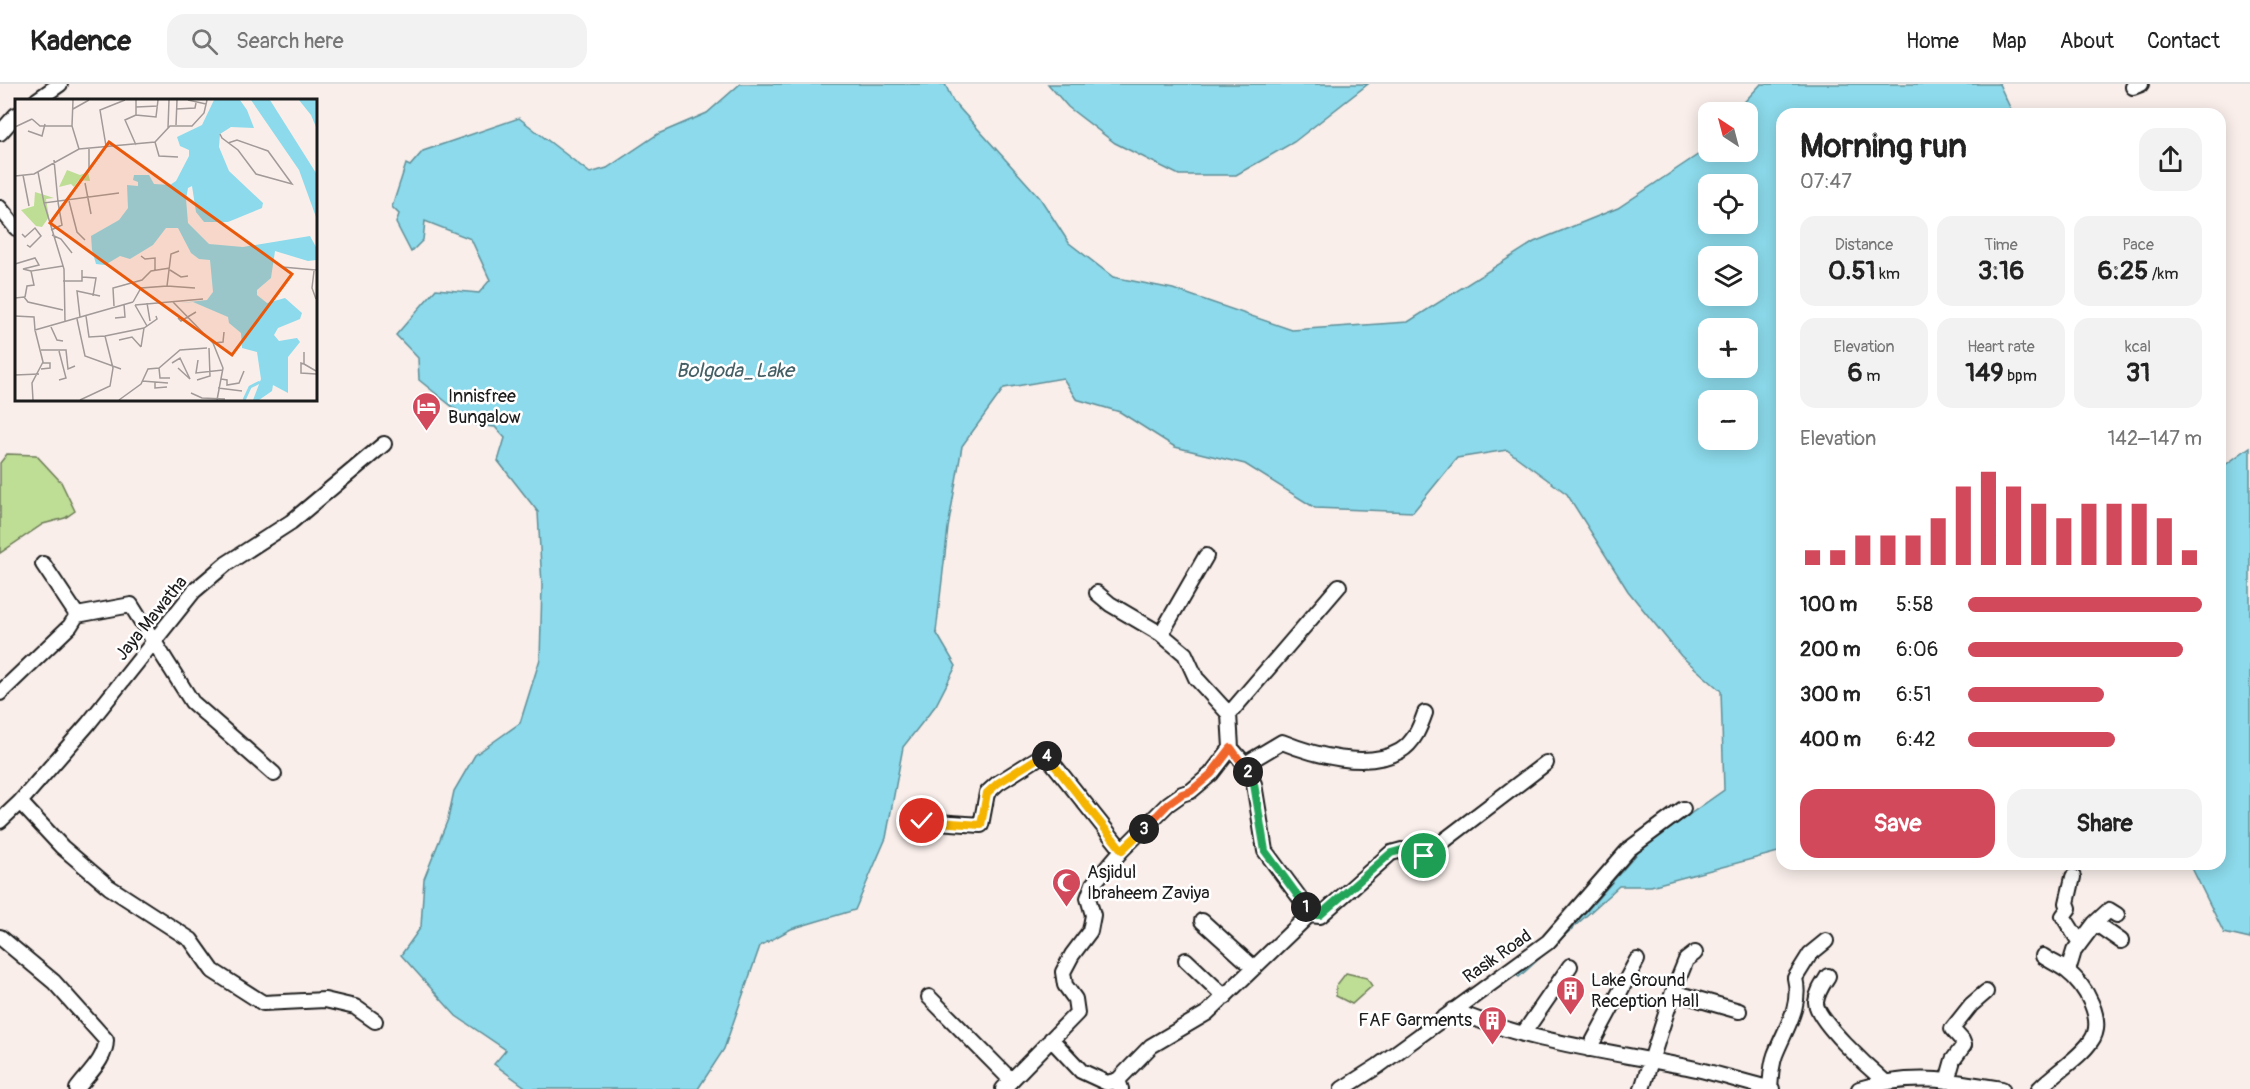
<!DOCTYPE html>
<html lang="en">
<head>
<meta charset="utf-8">
<style>
  body { margin:0; font-family:Pangolin,sans-serif; background:#f2f2f2; color:#222; height:100vh; display:flex; flex-direction:column; font-size:22px; white-space:nowrap }
  * { box-sizing:border-box; margin:0 }
  p { font-size:20px; color:#767676 }
  .icon { flex:none; width:33px; height:33px; fill:none; stroke:currentColor; stroke-width:2; stroke-linecap:round; stroke-linejoin:round }
  .map { position:relative; flex:1; overflow:hidden }
  .drawer { position:absolute; left:1776px; top:24px; width:450px; height:762px; display:flex; flex-direction:column; background:#fff; border-radius:18px; box-shadow:0 3px 15px #0003 }
  .drawer>* { flex:none }
  .needle { width:39px; rotate:324deg }
  .tools { position:absolute; left:1698px; top:18px; display:grid; gap:12px }
  .tools a { display:grid; place-items:center; width:60px; height:60px; border-radius:12px; background:#fff; box-shadow:0 3px 15px #0003; font-size:30px }
  .pin { position:absolute; display:grid; place-items:center; width:51px; height:51px; color:#fff; margin:-26px; border:3px solid #fff; border-radius:50%; box-shadow:0 2px 6px #0007 }
  .km { position:absolute; width:30px; height:30px; margin:-15px; border-radius:50%; background:#222; color:#fff; font-size:16px; line-height:30px; text-align:center }
  .round { display:grid; place-items:center; flex:none; width:63px; height:63px; border-radius:18px; background:#f2f2f2 }
  .overview { display:flex; align-items:center; justify-content:space-between; height:102px; padding:0 24px }
  h1 { font-size:33px; font-weight:700; line-height:45px }
  .stats { display:grid; grid-template-columns:repeat(3,1fr); gap:9px; height:102px; padding:6px 24px }
  .stats div { display:grid; align-content:center; border-radius:15px; background:#f2f2f2; text-align:center }
  .stats b { font-size:26px; font-weight:700 }
  .stats small { font-size:16px; font-weight:400 }
  .stats p { font-size:16px }
  .chart { height:168px; padding:12px 24px }
  .chart p { display:flex; justify-content:space-between }
  .chart svg { width:100%; height:108px; margin-top:6px; stroke:#d1495b; stroke-width:6 }
  .cta { display:flex; gap:12px; margin-top:auto; padding:12px 24px }
  .cta a { flex:1; height:69px; border-radius:18px; background:#d1495b; color:#fff; font-size:24px; font-weight:700; line-height:69px; text-align:center }
  .cta a+a { background:#f2f2f2; color:#222 }
  ul { padding:0 24px; list-style:none; font-size:20px }
  li { display:grid; grid-template-columns:96px 72px 1fr; align-items:center; height:45px }
  li i { height:15px; border-radius:8px; background:#d1495b }
  header { display:flex; align-items:center; gap:36px; box-sizing:border-box; height:84px; padding:0 30px; background:#fff; border-bottom:2px solid #e0e0e0 }
  header strong { font-size:28px }
  nav { display:flex; gap:33px; margin-inline-start:auto; font-size:21px }
  .search { width:420px; height:54px; background:#f2f2f2; display:flex; align-items:center; gap:15px; box-sizing:border-box; padding:0 21px; border-radius:18px; color:#767676; font-size:22px }
  .map>svg:first-child { display:block }
  .green { fill:#bedd95; stroke:#6d7c58; stroke-width:1.5 }
  .water { fill:#8cdaeb; stroke:#5f8e98; stroke-width:1.5; fill-rule:evenodd }
  .lines { fill:none; stroke-linecap:round; stroke-linejoin:round }
  .minor-casing { stroke:#1c1c1c; stroke-width:18 }
  .minor { stroke:#fff; stroke-width:14 }
  .split-1-casing { stroke:#fff; stroke-width:12 }
  .split-2-casing { stroke:#fff; stroke-width:12 }
  .split-3-casing { stroke:#fff; stroke-width:12 }
  .split-4-casing { stroke:#fff; stroke-width:12 }
  .split-5-casing { stroke:#fff; stroke-width:12 }
  .split-1 { stroke:#22a559; stroke-width:8 }
  .split-2 { stroke:#22a559; stroke-width:8 }
  .split-3 { stroke:#f0652b; stroke-width:8 }
  .split-4 { stroke:#f5b400; stroke-width:8 }
  .split-5 { stroke:#f5b400; stroke-width:8 }
  .labels { text-anchor:middle; stroke-width:5; stroke-linejoin:round; paint-order:stroke }
  .poi-label { font-size:18px; fill:#1c1c1c; stroke:#fff; text-anchor:start }
  .street-label { font-size:18px; fill:#1c1c1c; stroke:#fff }
  .water-label { font-size:20px; font-style:italic; fill:#435e64; stroke:#fff }
  .inset-river { fill:none; stroke:#8cdaeb; stroke-width:3 }
  .inset-road { fill:none; stroke:#a19a98; stroke-width:1.5 }
  .view { fill:#e8590c; fill-opacity:0.15; stroke:#e8590c; stroke-width:3 }
  .inset-edge { fill:none; stroke:#1c1c1c; stroke-width:3 }
</style>
</head>
<body>
<header>
<strong>Kadence</strong>
<div class="search"><svg class="icon" aria-label="search" viewBox="0 0 24 24"><circle cx="10" cy="10" r="6"/><path d="M15 15l6 6"/></svg>Search here</div>
<nav><a>Home</a><a>Map</a><a>About</a><a>Contact</a></nav>
</header>
<div class="map">
<svg width="2250" height="1005" viewBox="0 0 2250 1005">
  <rect width="100%" height="100%" fill="#f9eeea"/>
  <filter id="ink" filterUnits="userSpaceOnUse"><feTurbulence type="fractalNoise" baseFrequency=".0167" numOctaves="2"/><feDisplacementMap in="SourceGraphic" scale="12" xChannelSelector="R" yChannelSelector="G"/><feConvolveMatrix kernelMatrix="1 2 1 2 8 2 1 2 1" color-interpolation-filters="sRGB"/></filter>
  <g filter="url(#ink)">
    <!-- green -->
    <path class="green" d="M 7,370 L 36,371 L 61,398 L 75,427 L 65,434 L 43,440 L 0,469 L 0,379 Z
      M 1346,889 L 1367,894 L 1372,902 L 1352,920 L 1336,912 L 1336,902 Z"/>
    <!-- water -->
    <path class="water" d="M 740,0 L 945,0 L 953,17 L 1040,114 L 1069,159 L 1113,193 L 1173,205 L 1292,246 L 1408,238 L 1534,158 L 1618,124 L 1699,70 L 1708,59 L 1708,68 L 1748,68 L 1748,28 L 1735,28 L 1761,0 L 1999,0 L 2013,30 L 1782,30 L 1782,767 L 1651,802 L 1619,802 L 1519,893 L 1516,891 L 1586,828 L 1642,764 L 1724,706 L 1721,607 L 1681,572 L 1628,507 L 1567,410 L 1507,366 L 1457,374 L 1413,428 L 1315,424 L 1245,380 L 1175,363 L 1120,328 L 1076,315 L 1063,294 L 1004,304 L 962,362 L 948,444 L 936,548 L 956,582 L 936,621 L 903,663 L 886,754 L 855,826 L 791,845 L 760,862 L 724,965 L 698,1005 L 528,1005 L 494,980 L 506,966 L 456,932 L 401,871 L 421,843 L 424,795 L 448,735 L 454,707 L 475,671 L 520,639 L 540,575 L 542,502 L 538,428 L 498,377 L 505,354 L 495,343 L 475,341 L 419,296 L 418,274 L 396,251 L 436,205 L 479,209 L 490,196 L 471,155 L 425,137 L 423,156 L 411,168 L 396,139 L 399,130 L 392,123 L 406,80 L 410,82 L 423,67 L 519,34 L 590,89 L 607,84 L 658,50 L 707,29 ZM 1708,100 L 1748,100 L 1748,140 L 1708,140 ZM 1708,172 L 1748,172 L 1748,212 L 1708,212 ZM 1708,244 L 1748,244 L 1748,284 L 1708,284 ZM 1708,316 L 1748,316 L 1748,356 L 1708,356 Z
      M 1048,0 L 1368,0 L 1294,58 L 1236,91 L 1179,91 L 1115,59 L 1068,23 Z
      M 2250,363 L 2250,855 L 2224,849 L 2190,780 L 2220,780 L 2220,382 L 2225,381 Z"/>
    <g class="lines">
      <defs>
        <path id="minor" d="M 2133,3 L 2141,0
          M 37,16 L 60,0
          M 0,49 L 16,31
          M 0,124 L 16,144
          M 43,480 L 77,531
          M 1097,509 L 1110,520 L 1161,550
          M 0,609 L 70,542 L 77,531 L 131,521 L 192,618 L 274,690
          M 1229,630 L 1339,502
          M 1245,680 L 1282,658 C 1314,671 1367,686 1400,667 C 1414,659 1420,643 1425,629
          M 20,718 L 62,763 L 109,803 L 191,856 L 213,887 L 263,919 L 325,916 L 355,923 L 375,937
          M 0,737 L 20,718 L 88,640 L 194,507 L 226,480 L 291,438 L 384,360
          M 922,737 L 981,741 L 987,709 L 998,699 L 1041,672 L 1047,672 L 1122,766
          M 2073,793 L 2067,819 L 2069,824 L 2063,832 L 2080,859
          M 1309,831 L 1320,832 L 1391,769 L 1402,766 L 1417,776 L 1424,772 L 1546,679
          M 1202,837 L 1254,884
          M 2095,839 L 2109,826 L 2117,831
          M 0,853 L 54,898 L 106,956 C 106,975 88,990 77,1005
          M 1186,876 L 1225,913
          M 2068,887 L 2074,867 L 2095,839 L 2121,857
          M 1828,892 C 1823,900 1817,908 1816,918 C 1815,935 1870,985 1884,997
          M 1673,908 L 1739,927
          M 929,913 L 1010,995
          M 1453,926 C 1527,958 1608,967 1687,983 C 1716,989 1743,998 1772,1005
          M 1523,950 L 1570,882
          M 1051,955 L 1081,987 L 1107,999 L 1118,996
          M 1589,965 L 1637,876
          M 1947,997 L 1953,976 L 1964,961 L 1962,956 L 1952,945 L 1971,921 L 1986,908
          M 1003,1005 L 1077,929 L 1075,915 L 1065,901 L 1063,888 L 1072,871 L 1090,847 L 1093,831 L 1088,814 L 1093,800 L 1122,766 L 1168,720 L 1182,710 L 1191,707 L 1211,690 L 1231,664
          M 1121,1005 L 1118,996 L 1151,962 L 1207,929 L 1309,831 L 1308,825 L 1265,767 L 1254,700 L 1245,680 L 1231,664 L 1229,630 L 1196,594 L 1185,570 L 1161,550 L 1206,472
          M 1342,1005 L 1378,982 L 1548,858 L 1629,765 L 1683,725
          M 1642,1005 L 1673,908 L 1686,876 L 1695,869
          M 1770,1005 C 1771,994 1771,982 1775,971 C 1785,945 1802,923 1795,894 L 1810,870 L 1826,857
          M 1859,1005 C 1910,989 1951,996 2002,1005
          M 2039,1005 C 2053,990 2080,974 2091,957 C 2106,937 2085,900 2067,887 C 2060,881 2051,878 2043,872"/>
      </defs>
      <!-- minor casing -->
      <use href="#minor" class="minor-casing"/>
      <!-- minor -->
      <use href="#minor" class="minor"/>
    </g>
  </g>
  <g class="lines" filter="url(#ink)">
    <defs>
      <path id="split-1" d="M 1306,823 L 1309,831 L 1320,831 L 1391,769 L 1402,766 L 1410,773 L 1417,776 L 1424,772"/>
      <path id="split-2" d="M 1248,688 L 1254,700 L 1265,767 L 1306,823"/>
      <path id="split-3" d="M 1144,745 L 1168,720 L 1182,710 L 1191,707 L 1211,690 L 1231,664 L 1248,688"/>
      <path id="split-4" d="M 1047,672 L 1122,766 L 1144,745"/>
      <path id="split-5" d="M 922,737 L 981,741 L 987,709 L 998,699 L 1041,672 L 1047,672"/>
    </defs>
    <!-- split-1 casing -->
    <use href="#split-1" class="split-1-casing"/>
    <!-- split-2 casing -->
    <use href="#split-2" class="split-2-casing"/>
    <!-- split-3 casing -->
    <use href="#split-3" class="split-3-casing"/>
    <!-- split-4 casing -->
    <use href="#split-4" class="split-4-casing"/>
    <!-- split-5 casing -->
    <use href="#split-5" class="split-5-casing"/>
    <!-- split-1 -->
    <use href="#split-1" class="split-1"/>
    <!-- split-2 -->
    <use href="#split-2" class="split-2"/>
    <!-- split-3 -->
    <use href="#split-3" class="split-3"/>
    <!-- split-4 -->
    <use href="#split-4" class="split-4"/>
    <!-- split-5 -->
    <use href="#split-5" class="split-5"/>
  </g>
  <!-- icons -->
  <defs>
    <symbol id="hotel-pin" viewBox="-11 -11 22 30"><path d="M0 17L-7.5 6A9.5 9.5 0 1 1 7.5 6Z" fill="#d1495b" stroke="#fff"/><path d="M-6-4.5h1.5V1H6V5H4.5V3h-9V5H-6ZM-4 0a1.8 1.8 0 1 1 3.6 0ZM.5 0V-2.5h3Q6-2.5 6 0Z" fill="#fff"/></symbol>
    <symbol id="mosque-pin" viewBox="-11 -11 22 30"><path d="M0 17L-7.5 6A9.5 9.5 0 1 1 7.5 6Z" fill="#d1495b" stroke="#fff"/><path d="M3.5-4.9A6 6 0 1 0 3.5 4.9A5 5 0 1 1 3.5-4.9Z" fill="#fff"/></symbol>
    <symbol id="building-pin" viewBox="-11 -11 22 30"><path d="M0 17L-7.5 6A9.5 9.5 0 1 1 7.5 6Z" fill="#d1495b" stroke="#fff"/><path d="M-4-6H4V6H1V3H-1V6H-4ZM-2.5-4.3h1.7v1.8h-1.7ZM.8-4.3h1.7v1.8H.8ZM-2.5-1h1.7V.8h-1.7ZM.8-1h1.7V.8H.8Z" fill="#fff"/></symbol>
  </defs>
  <g fill-rule="evenodd">
    <use href="#hotel-pin" x="410" y="306" width="33" height="45"/>
    <use href="#mosque-pin" x="1050" y="782" width="33" height="45"/>
    <use href="#building-pin" x="1554" y="890" width="33" height="45"/>
    <use href="#building-pin" x="1476" y="920" width="33" height="45"/>
  </g>
  <g class="labels">
    <!-- poi labels -->
    <g class="poi-label">
      <text x="448" y="318">Innisfree<tspan x="448" dy="21">Bungalow</tspan></text>
      <text x="1087" y="794">Asjidul<tspan x="1087" dy="21">Ibraheem Zaviya</tspan></text>
      <text x="1591" y="902">Lake Ground<tspan x="1591" dy="21">Reception Hall</tspan></text>
      <text x="1472" y="942" text-anchor="end">FAF Garments</text>
    </g>
    <!-- street labels -->
    <g class="street-label">
      <text transform="translate(151 534) rotate(-51)" y="6">Jaya Mawatha</text>
      <text transform="translate(1497 872) rotate(-35)" y="6">Rasik Road</text>
    </g>
    <!-- water labels -->
    <g class="water-label">
      <text x="735" y="293">Bolgoda_Lake</text>
    </g>
  </g>
  <!-- overview -->
  <g transform="translate(15 15)">
    <rect width="302" height="302" fill="#f9eeea"/>
    <path d="M 52,71 L 65,76 L 73,73 L 75,82 L 64,81 L 59,88 L 56,85 L 44,88 ZM 20,93 L 39,99 L 31,100 L 34,118 L 27,128 L 21,127 L 6,111 L 19,107 Z" fill="#bedd95"/>
    <path d="M 199,1 L 225,1 L 232,11 L 239,29 L 216,28 L 205,35 L 204,48 L 214,72 L 248,104 L 247,109 L 213,123 L 189,123 L 181,113 L 177,87 L 173,89 L 171,100 L 173,124 L 194,145 L 228,148 L 295,137 L 301,148 L 301,161 L 293,162 L 260,152 L 256,179 L 242,191 L 242,196 L 252,204 L 270,199 L 287,214 L 285,220 L 263,229 L 259,236 L 264,242 L 282,239 L 285,243 L 273,258 L 273,294 L 258,286 L 257,292 L 244,301 L 238,301 L 246,280 L 242,253 L 227,249 L 226,234 L 214,224 L 213,218 L 178,203 L 165,204 L 192,201 L 198,193 L 195,161 L 184,160 L 176,154 L 163,129 L 151,129 L 138,146 L 115,160 L 105,157 L 90,166 L 81,165 L 77,151 L 76,137 L 104,121 L 113,109 L 112,86 L 123,87 L 123,83 L 118,81 L 119,76 L 134,76 L 139,85 L 155,86 L 161,82 L 174,57 L 174,51 L 165,47 L 162,38 L 187,26 ZM 236,1 L 255,1 L 301,74 L 301,118 L 284,71 ZM 284,1 L 301,1 L 301,28 L 296,16 Z" fill="#8cdaeb"/>
    <path class="inset-river" d="M 229,301 L 235,288 L 245,283"/>
    <path class="inset-road" d="M 58,1 L 57,27 L 64,50M 121,1 L 121,16 L 141,18 L 143,1M 173,1 L 191,5M 121,8 L 143,7M 58,10 L 74,1M 161,10 L 180,9 L 181,4M 17,20 L 25,27 L 57,27M 161,26 L 162,1M 0,28 L 17,20M 153,29 L 154,1M 13,32 L 27,37 L 30,25M 205,35 L 207,39 L 223,51 L 241,75 L 277,85 L 253,52 L 222,41 L 213,44M 140,43 L 144,57 L 163,58M 121,46 L 110,21 L 121,16M 91,47 L 85,11 L 110,1M 74,49 L 74,70M 39,61 L 43,103M 23,73 L 29,104 L 104,94M 8,76 L 14,107M 0,77 L 19,75 L 64,50 L 140,43 L 155,27 L 177,27 L 189,14 L 192,1M 70,84 L 76,115M 54,102 L 62,133 L 70,141M 29,104 L 49,170 L 50,223M 36,131 L 47,126 L 43,103M 7,135 L 10,138 L 20,129 L 26,137 L 15,148 L 12,146M 37,136 L 46,140 L 57,154M 126,157 L 130,160 L 140,159 L 140,171M 0,165 L 20,159 L 24,166 L 8,170 L 16,172M 267,168 L 301,171M 155,171 L 166,178 L 173,177M 299,172 L 297,189 L 301,200M 67,178 L 81,179 L 78,197M 48,182 L 67,182 L 67,171M 152,187 L 180,189M 10,198 L 12,187 L 19,186 L 16,172 L 48,167M 0,199 L 9,198 L 13,203 L 48,211M 118,203 L 126,189 L 152,187 L 156,155 L 164,152M 158,203 L 198,244 L 208,269 L 202,301M 132,204 L 135,222M 120,206 L 188,200M 120,206 L 132,227M 99,207 L 98,189 L 127,181 L 136,172 L 155,169M 0,217 L 19,218 L 20,231 L 118,203M 65,218 L 62,192 L 85,197M 100,219 L 110,218 L 109,205M 163,219 L 166,222 L 181,213M 62,220 L 70,257 L 106,270M 36,228 L 42,241 L 48,242M 90,237 L 129,229 L 142,220 L 141,217M 104,241 L 117,238 L 126,248M 198,244 L 208,243 L 209,233M 126,248 L 129,229M 26,251 L 51,251 L 53,270 L 60,267M 289,253 L 289,265 L 301,272M 183,261 L 181,274 L 208,271M 157,264 L 165,259 L 175,280 L 163,269M 289,265 L 286,264 L 286,274 L 301,275M 144,269 L 145,279 L 155,279M 26,270 L 35,269 L 35,264 L 27,264M 0,276 L 24,275M 206,280 L 212,281 L 212,286 L 224,284 L 229,272M 44,281 L 51,279 L 44,252M 182,281 L 195,277 L 194,249M 127,282 L 153,284M 140,283 L 140,289 L 152,288M 203,289 L 227,292M 176,294 L 187,299 L 210,300M 18,301 L 17,284 L 28,263 L 20,231M 65,301 L 95,287 L 98,269 L 90,237 L 74,238 L 71,217M 104,301 L 126,285 L 133,270 L 144,269 L 165,251 L 192,249"/>
    <path class="view" d="M 94,43 L 277,175 L 217,256 L 35,124 Z"/>
    <rect width="302" height="302" class="inset-edge"/>
  </g>
</svg>
<div class="tools">
<a><svg class="needle" viewBox="-14 -14 28 28"><path d="M0-13l5 13h-10z" fill="#e53935"/><path d="M0 13l5-13h-10z" fill="#767676"/></svg></a>
<a><svg class="icon" aria-label="locate" viewBox="0 0 24 24"><circle cx="12" cy="12" r="6"/><path d="M12 2v4M12 18v4M2 12h4M18 12h4"/></svg></a>
<a><svg class="icon" aria-label="layers" viewBox="0 0 24 24"><path d="M12 4l9 5-9 5-9-5zM3 14l9 5 9-5"/></svg></a>
<a>+</a>
<a>−</a>
</div>
<div class="pin" style="left:1424px;top:772px;background:#1e9e55"><svg class="icon" aria-label="arrive" viewBox="0 0 24 24"><path d="M6 21V4h12l-3 4 3 4H6"/></svg></div>
<div class="pin" style="left:922px;top:737px;background:#d93025"><svg class="icon" aria-label="check" viewBox="0 0 24 24"><path d="M5 12l5 5 9-10"/></svg></div>
<b class="km" style="left:1306px;top:823px">1</b>
<b class="km" style="left:1248px;top:688px">2</b>
<b class="km" style="left:1144px;top:745px">3</b>
<b class="km" style="left:1047px;top:672px">4</b>
<section class="drawer">
<div class="overview"><div><h1>Morning run</h1><p>07:47</p></div><a class="round"><svg class="icon" aria-label="share" viewBox="0 0 24 24"><path d="M12 15V3M7 8l5-5 5 5M5 13v7h14v-7"/></svg></a></div>
<div class="stats">
<div><p>Distance</p><b>0.51<small> km</small></b></div>
<div><p>Time</p><b>3:16</b></div>
<div><p>Pace</p><b>6:25<small> /km</small></b></div>
</div>
<div class="stats">
<div><p>Elevation</p><b>6<small> m</small></b></div>
<div><p>Heart rate</p><b>149<small> bpm</small></b></div>
<div><p>kcal</p><b>31</b></div>
</div>
<div class="chart"><p><span>Elevation</span>142–147 m</p>
<svg viewBox="0 0 160 44" preserveAspectRatio="none"><path d="M5 44V38M15 44V38M25 44V32M35 44V32M45 44V32M55 44V25M65 44V12M75 44V6M85 44V12M95 44V19M105 44V25M115 44V19M125 44V19M135 44V19M145 44V25M155 44V38"/></svg>
</div>
<ul>
<li><b>100 m</b>5:58<i style="width:100%"></i></li>
<li><b>200 m</b>6:06<i style="width:92%"></i></li>
<li><b>300 m</b>6:51<i style="width:58%"></i></li>
<li><b>400 m</b>6:42<i style="width:63%"></i></li>
</ul>
<div class="cta"><a>Save</a><a>Share</a></div>
</section>
</div>
</body>
</html>
